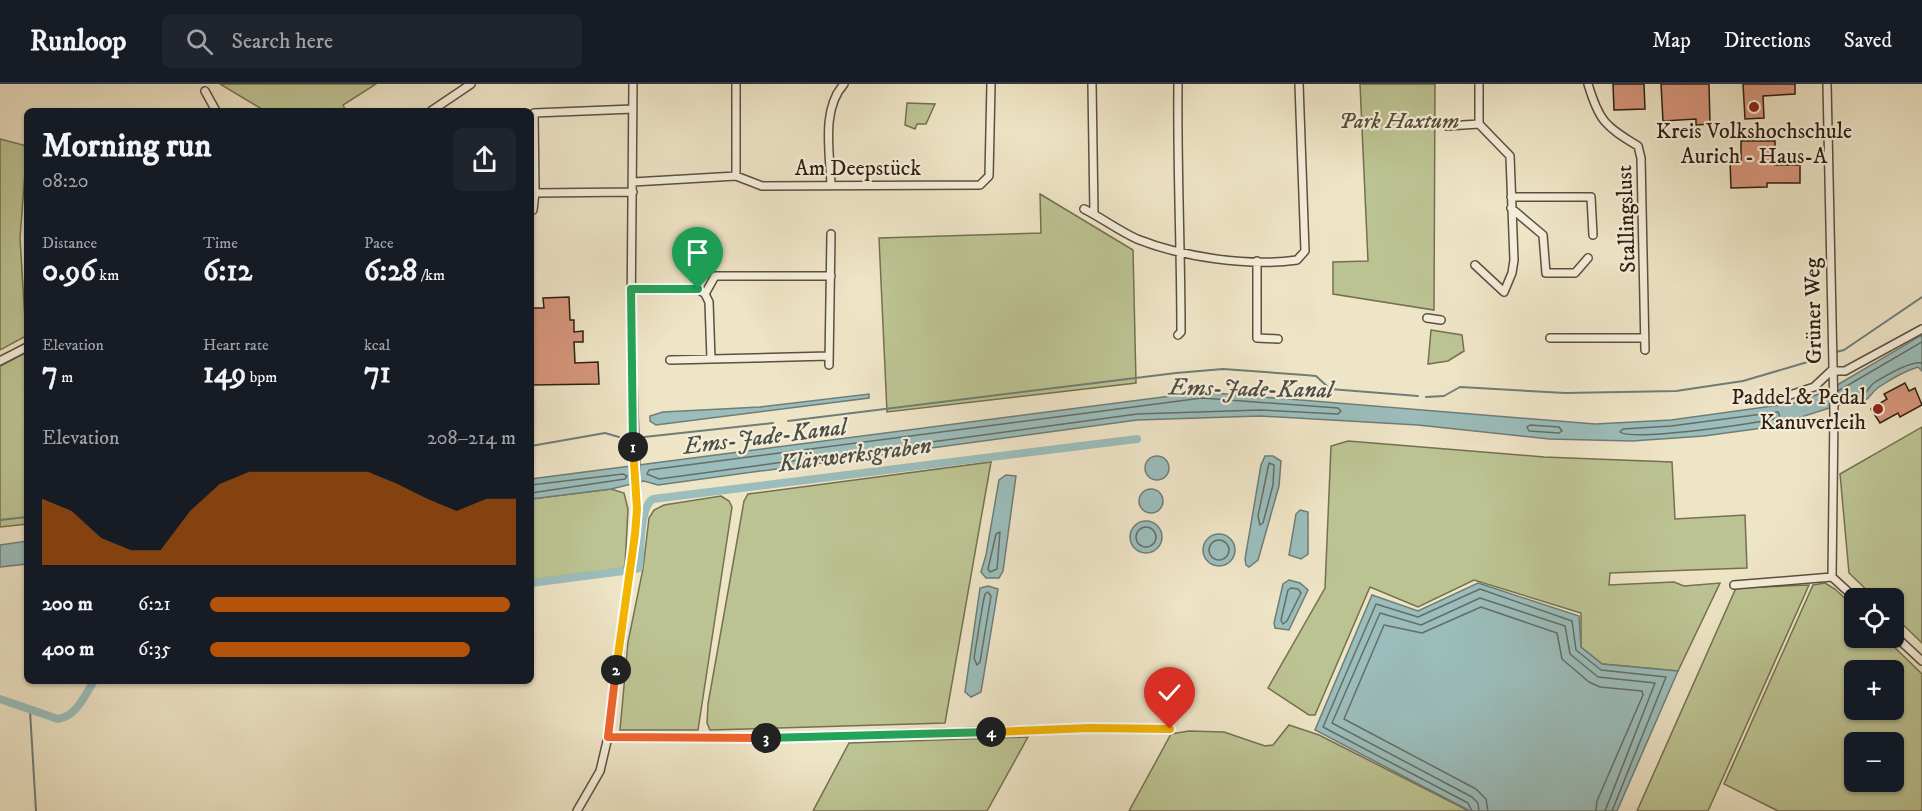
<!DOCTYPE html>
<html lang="en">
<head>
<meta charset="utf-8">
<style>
  body { margin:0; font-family:"IM FELL DW Pica",serif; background:#20242c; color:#f1f3f6; height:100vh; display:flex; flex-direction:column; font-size:22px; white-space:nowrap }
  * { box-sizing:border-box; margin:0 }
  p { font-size:20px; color:#9ea1a6 }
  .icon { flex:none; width:33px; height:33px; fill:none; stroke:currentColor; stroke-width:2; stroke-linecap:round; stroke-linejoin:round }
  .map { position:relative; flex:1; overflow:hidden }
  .sheet { position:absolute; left:24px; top:24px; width:510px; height:576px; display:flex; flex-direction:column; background:#171b24; border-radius:9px; box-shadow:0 2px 4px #0004 }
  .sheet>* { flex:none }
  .tools { position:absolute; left:1844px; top:504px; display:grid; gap:12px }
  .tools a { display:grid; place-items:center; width:60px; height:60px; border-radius:9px; background:#171b24; box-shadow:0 2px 4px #0004; font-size:30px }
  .pin { position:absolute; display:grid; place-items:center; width:51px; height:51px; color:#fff; margin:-62px -26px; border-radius:50% 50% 50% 0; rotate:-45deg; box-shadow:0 0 6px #0007 }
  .pin .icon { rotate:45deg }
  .km { position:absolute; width:30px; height:30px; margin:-15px; border-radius:50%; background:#222; color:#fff; font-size:16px; line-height:30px; text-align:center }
  .round { display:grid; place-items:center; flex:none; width:63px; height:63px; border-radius:9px; background:#20242c }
  .summary { display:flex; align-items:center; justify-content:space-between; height:102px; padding:0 18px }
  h1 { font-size:33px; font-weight:700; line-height:45px }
  .figures { display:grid; grid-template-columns:repeat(3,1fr); gap:9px; height:102px; padding:6px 18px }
  .figures div { display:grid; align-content:center }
  .figures b { font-size:30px; font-weight:700 }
  .figures small { font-size:16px; font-weight:400 }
  .figures p { font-size:16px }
  .chart { height:168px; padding:12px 18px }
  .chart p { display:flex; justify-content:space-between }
  .chart svg { width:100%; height:108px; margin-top:6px; fill:#b45309; opacity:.7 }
  ul { padding:0 18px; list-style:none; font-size:20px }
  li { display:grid; grid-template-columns:96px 72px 1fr; align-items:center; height:45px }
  li i { height:15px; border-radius:8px; background:#b45309 }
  header { display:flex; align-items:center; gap:36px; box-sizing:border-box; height:84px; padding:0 30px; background:#171b24; border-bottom:2px solid #363941 }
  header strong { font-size:28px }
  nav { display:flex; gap:33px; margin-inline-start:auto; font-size:21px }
  .search { width:420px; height:54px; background:#20242c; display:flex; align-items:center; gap:15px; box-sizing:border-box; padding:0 21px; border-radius:9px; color:#9ea1a6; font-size:22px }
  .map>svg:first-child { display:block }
  .green { fill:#bcc392; stroke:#747051; stroke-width:1.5; fill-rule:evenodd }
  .water { fill:#9bbdbb; stroke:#6f7d77; stroke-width:1.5 }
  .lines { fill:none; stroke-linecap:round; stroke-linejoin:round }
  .shore { stroke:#646e66; stroke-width:1.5 }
  .stream { stroke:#6f7d77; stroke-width:2 }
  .canal { stroke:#9bbdbb; stroke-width:8 }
  .building { fill:#d6957b; stroke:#2c1e10; stroke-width:1.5 }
  .minor-casing { stroke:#5c503e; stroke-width:10 }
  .minor { stroke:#f4edda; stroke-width:7 }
  .split-1-casing { stroke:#fff; stroke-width:12 }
  .split-2-casing { stroke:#fff; stroke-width:12 }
  .split-3-casing { stroke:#fff; stroke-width:12 }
  .split-4-casing { stroke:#fff; stroke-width:12 }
  .split-5-casing { stroke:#fff; stroke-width:12 }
  .split-1 { stroke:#22a559; stroke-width:8 }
  .split-2 { stroke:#f5b400; stroke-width:8 }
  .split-3 { stroke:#f0652b; stroke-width:8 }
  .split-4 { stroke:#22a559; stroke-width:8 }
  .split-5 { stroke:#f5b400; stroke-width:8 }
  .poi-dot { fill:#8f2418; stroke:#f4edda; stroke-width:2 }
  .labels { text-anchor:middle; stroke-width:4.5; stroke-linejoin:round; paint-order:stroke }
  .park-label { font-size:22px; font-style:italic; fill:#575037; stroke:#f4edda }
  .poi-label { font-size:22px; fill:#2c1e10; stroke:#f4edda }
  .street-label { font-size:22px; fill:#2c1e10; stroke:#f4edda }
  .water-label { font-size:24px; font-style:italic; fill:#4d4e43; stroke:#f4edda }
</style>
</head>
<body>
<header>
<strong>Runloop</strong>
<div class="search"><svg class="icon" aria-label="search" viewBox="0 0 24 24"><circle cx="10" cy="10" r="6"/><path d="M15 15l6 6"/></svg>Search here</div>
<nav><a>Map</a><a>Directions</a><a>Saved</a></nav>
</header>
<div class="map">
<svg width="1922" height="727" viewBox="0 0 1922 727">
  <rect width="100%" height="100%" fill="#eee4c6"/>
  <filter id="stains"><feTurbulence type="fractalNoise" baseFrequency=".00333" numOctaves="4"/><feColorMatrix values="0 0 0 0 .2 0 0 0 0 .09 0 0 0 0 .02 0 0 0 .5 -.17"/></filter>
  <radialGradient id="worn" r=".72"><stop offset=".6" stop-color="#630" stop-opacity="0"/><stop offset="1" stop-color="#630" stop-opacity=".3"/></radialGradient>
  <!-- green -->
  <path class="green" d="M 220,0 L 376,0 L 343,21 L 346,27 L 265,27 Z
    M 1360,0 L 1435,0 L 1434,226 L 1333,210 L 1333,178 L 1368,177 Z
    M 907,19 L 935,20 L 926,40 L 917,40 L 915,45 L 905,41 Z
    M 0,55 L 27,62 L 20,154 L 26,252 L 0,266 Z
    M 1040,110 L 1133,166 L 1136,299 L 887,328 L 879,154 L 1041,149 Z
    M 1431,246 L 1462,251 L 1464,267 L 1448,277 L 1428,280 Z
    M 27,268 L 27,440 L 0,443 L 0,282 Z
    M 1922,343 L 1922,559 L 1893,531 L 1893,514 L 1875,514 L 1849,489 L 1840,390 Z
    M 1348,357 L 1544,373 L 1672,378 L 1675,435 L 1745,431 L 1747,484 L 1610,489 L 1609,501 L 1674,498 L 1684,502 L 1720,499 L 1678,587 L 1602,580 L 1581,563 L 1581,529 L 1474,496 L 1418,523 L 1370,503 L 1315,631 L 1309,631 L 1268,604 L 1325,504 L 1331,362 Z
    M 991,378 L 945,639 L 710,646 L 707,639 L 708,620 L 737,457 L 744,417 L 748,410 Z
    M 611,405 L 624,409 L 628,425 L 625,482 L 621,485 L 531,496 L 531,415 Z
    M 721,412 L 729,417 L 732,423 L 698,646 L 620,646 L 628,558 L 643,485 L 649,434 L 654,426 L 664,421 Z
    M 1825,499 L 1835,505 L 1854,523 L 1854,554 L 1885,554 L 1922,590 L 1922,727 L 1778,727 L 1724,700 L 1813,501 ZM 1854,586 L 1893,586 L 1893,626 L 1854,626 ZM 1854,658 L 1893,658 L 1893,698 L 1854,698 Z
    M 1809,501 L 1708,727 L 1637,727 L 1736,504 Z
    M 1289,641 L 1319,651 L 1469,727 L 1129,727 L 1171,650 L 1189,647 L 1224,648 L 1265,662 L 1273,661 Z
    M 1028,653 L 987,727 L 813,727 L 849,659 Z"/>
  <!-- water -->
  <path class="water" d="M 1922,251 L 1922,287 L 1918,283 C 1905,287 1891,295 1879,303 C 1866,312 1872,319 1851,317 L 1770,343 L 1704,352 L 1632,357 L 1549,355 L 1418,341 L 1260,332 L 1137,336 L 658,401 L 644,397 L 611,405 L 531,415 L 531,395 L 1202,308 L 1595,340 L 1671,336 L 1794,319 L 1827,307 Z
    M 869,310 L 869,314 L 656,341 L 650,337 L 650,332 L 663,328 L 760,323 Z
    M1145 384a12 12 0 1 1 24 0a12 12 0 1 1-24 0Z
    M 1265,372 L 1273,372 L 1281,377 L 1279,402 L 1258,476 L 1249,483 L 1246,481 L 1245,475 L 1261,381 Z
    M 1006,391 L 1016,392 L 1003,487 L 999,494 L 986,494 L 981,488 L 986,471 L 999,396 Z
    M1139 417a12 12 0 1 1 24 0a12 12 0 1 1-24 0Z
    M 1300,426 L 1308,428 L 1308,470 L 1301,475 L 1289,471 L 1296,430 Z
    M1130 453a16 16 0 1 1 32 0a16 16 0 1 1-32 0Z
    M1203 466a16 16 0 1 1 32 0a16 16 0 1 1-32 0Z
    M 27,457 L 27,480 L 0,483 L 0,461 Z
    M 1289,496 L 1300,499 L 1308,506 L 1289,546 L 1275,544 L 1274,539 L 1283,500 Z
    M 1478,499 L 1579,532 L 1581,563 L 1602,580 L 1678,587 L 1617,727 L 1470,727 L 1315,646 L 1372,511 L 1418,527 Z
    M 988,502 L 998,505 L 981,608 L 971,613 L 965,608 L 980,504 Z"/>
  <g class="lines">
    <!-- shore -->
    <path class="shore" d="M 1838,307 L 1922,258
      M 1202,314 L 1338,324 L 1341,327 L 1338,330 L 1260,326 L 1137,330 L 659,395 L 647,390 L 649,386 Z
      M 1839,315 L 1862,312 C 1868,308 1869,302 1875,298 C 1885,292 1911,276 1922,279
      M 1778,328 L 1780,333 C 1761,340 1632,357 1620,348 L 1623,345 L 1671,342 Z
      M 1530,341 L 1559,343 L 1562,347 L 1559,349 L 1529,347 L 1527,343 Z
      M 1269,379 L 1274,381 L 1273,401 L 1263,439 L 1260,441 L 1258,432 Z
      M 531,401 L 623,390 L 627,392 L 625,395 L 531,409
      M1136 453a10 10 0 1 1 20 0a10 10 0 1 1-20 0Z
      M 1000,448 L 997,485 L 990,488 L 988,485 L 996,450 Z
      M1209 466a10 10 0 1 1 20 0a10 10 0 1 1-20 0Z
      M 1291,504 L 1298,505 L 1301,509 L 1287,537 L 1283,540 L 1281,536 L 1288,506 Z
      M 988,508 L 991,512 L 980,578 L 977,581 L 974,574 L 983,519 L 985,510 Z
      M 1472,727 L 1468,719 L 1323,643 L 1376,520 L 1418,533 L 1480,505 L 1572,537 L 1576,566 L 1601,586 L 1666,593 L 1612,727
      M 1479,727 L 1478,719 L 1472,713 L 1332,639 L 1380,529 L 1421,541 L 1480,514 L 1565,542 L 1570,570 L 1598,593 L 1655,599 L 1605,727
      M 1488,727 L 1486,715 L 1476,705 L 1344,635 L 1384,541 L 1422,549 L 1481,523 L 1557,549 L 1562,575 L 1589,598 L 1600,603 L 1642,607 L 1643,611 L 1597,717 L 1596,727"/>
    <!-- stream -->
    <path class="stream" d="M 1836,268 L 1844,266 L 1922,213
      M 1426,313 L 1444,312 L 1460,303 L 1565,309 L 1676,307 L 1743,297 L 1811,277
      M 788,337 L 1176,289 L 1223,285 L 1305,291 L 1316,292 L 1330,305 L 1418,312
      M 644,353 L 773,339
      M 531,362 L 605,349 L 619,353
      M 0,436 L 27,433
      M 30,627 L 36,727"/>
    <!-- canal -->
    <path class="canal" d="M 636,485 L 639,484 C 641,468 639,423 653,415 L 1137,355
      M 531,499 L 623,487
      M 0,615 L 58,635 C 77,632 84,612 94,597"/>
  </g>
  <!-- building -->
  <path class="building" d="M 1613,0 L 1644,0 L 1645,25 L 1614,26 Z
    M 1661,0 L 1709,0 L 1710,40 L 1696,41 L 1696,35 L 1663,37 Z
    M 1743,0 L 1795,0 L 1795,10 L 1763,12 L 1764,34 L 1745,35 Z
    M 1741,57 L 1775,57 L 1775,81 L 1800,81 L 1800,99 L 1767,99 L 1767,103 L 1731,104 L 1730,77 L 1741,77 Z
    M 569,213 L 570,236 L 574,236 L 574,248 L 583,247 L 583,258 L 574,258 L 575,279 L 598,278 L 599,300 L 531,301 L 531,224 L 544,224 L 543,214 Z
    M 1905,299 L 1909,307 L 1915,304 L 1922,321 L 1900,333 L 1898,329 L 1880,339 L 1871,325 L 1887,315 L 1884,310 Z"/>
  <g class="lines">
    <defs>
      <path id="minor" d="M 1092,0 L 1094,130
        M 1588,0 C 1599,37 1605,42 1638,62 L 1641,74 L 1645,266
        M 1827,0 L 1834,329 L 1832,493 L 1855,514
        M 205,7 L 216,27
        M 633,25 L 534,29 L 535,109 L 633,108
        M 431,27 L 471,0
        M 1447,42 L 1479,40
        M 736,92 L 736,0
        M 633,98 L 736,92 L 762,102 L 980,101 L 989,92 L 991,0
        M 831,101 C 830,69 821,25 844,0
        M 1511,113 L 1591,113 L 1593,151
        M 1511,124 L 1543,151 L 1546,189 L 1575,189 L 1588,174
        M 1084,125 C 1102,134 1119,147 1137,155 C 1182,173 1249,183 1297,176 L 1305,167 L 1299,0
        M 533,126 L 535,109
        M 1257,177 L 1257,254 L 1278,255
        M 1475,181 L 1504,208 L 1512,189 L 1514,176 L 1510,72 L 1479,40 L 1479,0
        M 631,205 L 698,205 L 705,210 L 709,218 L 711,275
        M 705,210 L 715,192 L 831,192
        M 1427,234 L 1441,236
        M 1178,251 L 1181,248 C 1181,165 1177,83 1178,0
        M 1550,254 L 1644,254
        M 670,276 L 829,272
        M 0,277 L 27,263
        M 829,281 L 831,150
        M 1831,287 L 1845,287 L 1922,245
        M 1790,311 L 1814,303 L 1831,287
        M 1734,501 L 1832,493
        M 1893,550 L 1922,577
        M 608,653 L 758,654 L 1089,644 L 1170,645
        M 577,727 L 600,687 L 608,653 L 635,450 L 637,425 L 631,238 L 633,0"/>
    </defs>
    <!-- minor casing -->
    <use href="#minor" class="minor-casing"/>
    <!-- minor -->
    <use href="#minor" class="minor"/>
  </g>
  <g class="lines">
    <defs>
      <path id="split-1" d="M 633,363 L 631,205 L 698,205"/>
      <path id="split-2" d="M 616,586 L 635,450 L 637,425 L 633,363"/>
      <path id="split-3" d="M 616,586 L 608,653 L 766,654"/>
      <path id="split-4" d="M 766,654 L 991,648"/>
      <path id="split-5" d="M 991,648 L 1089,644 L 1170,645"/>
    </defs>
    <!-- split-1 casing -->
    <use href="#split-1" class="split-1-casing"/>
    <!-- split-2 casing -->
    <use href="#split-2" class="split-2-casing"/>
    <!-- split-3 casing -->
    <use href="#split-3" class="split-3-casing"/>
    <!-- split-4 casing -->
    <use href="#split-4" class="split-4-casing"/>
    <!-- split-5 casing -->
    <use href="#split-5" class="split-5-casing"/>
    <!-- split-1 -->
    <use href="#split-1" class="split-1"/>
    <!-- split-2 -->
    <use href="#split-2" class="split-2"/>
    <!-- split-3 -->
    <use href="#split-3" class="split-3"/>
    <!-- split-4 -->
    <use href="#split-4" class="split-4"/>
    <!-- split-5 -->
    <use href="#split-5" class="split-5"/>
  </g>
  <!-- markers -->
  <g class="poi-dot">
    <circle cx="1754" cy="23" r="6"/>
    <circle cx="1878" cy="325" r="6"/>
  </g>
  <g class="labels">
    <!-- park labels -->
    <g class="park-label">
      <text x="1399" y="44">Park Haxtum</text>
    </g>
    <!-- poi labels -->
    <g class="poi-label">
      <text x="1754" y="54">Kreis Volkshochschule<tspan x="1754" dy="25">Aurich - Haus-A</tspan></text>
      <text x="1866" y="320" text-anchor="end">Paddel &amp; Pedal<tspan x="1866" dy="25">Kanuverleih</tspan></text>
    </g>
    <!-- street labels -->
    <g class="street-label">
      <text x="858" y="91">Am Deepstück</text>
      <text transform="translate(1625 135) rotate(-92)" y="8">Stallingslust</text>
      <text transform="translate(1812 227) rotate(-91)" y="8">Grüner Weg</text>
    </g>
    <!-- water labels -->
    <g class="water-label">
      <text transform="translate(1251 304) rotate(1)" y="8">Ems-Jade-Kanal</text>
      <text transform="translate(765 352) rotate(-7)" y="8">Ems-Jade-Kanal</text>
      <text transform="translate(855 370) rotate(-7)" y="8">Klärwerksgraben</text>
    </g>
  </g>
  <rect width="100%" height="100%" filter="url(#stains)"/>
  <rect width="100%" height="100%" fill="url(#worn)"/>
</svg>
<div class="tools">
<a><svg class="icon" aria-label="locate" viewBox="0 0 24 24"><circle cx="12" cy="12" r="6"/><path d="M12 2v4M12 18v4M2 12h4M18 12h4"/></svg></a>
<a>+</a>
<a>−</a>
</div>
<div class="pin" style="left:698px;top:205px;background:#1e9e55"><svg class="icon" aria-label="arrive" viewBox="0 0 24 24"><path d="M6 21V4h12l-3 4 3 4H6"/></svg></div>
<div class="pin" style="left:1170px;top:645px;background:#d93025"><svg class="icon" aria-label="check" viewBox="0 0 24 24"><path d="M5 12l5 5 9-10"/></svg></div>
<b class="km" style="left:633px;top:363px">1</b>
<b class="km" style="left:616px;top:586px">2</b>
<b class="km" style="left:766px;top:654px">3</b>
<b class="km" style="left:991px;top:648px">4</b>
<section class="sheet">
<div class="summary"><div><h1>Morning run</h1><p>08:20</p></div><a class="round"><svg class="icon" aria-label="share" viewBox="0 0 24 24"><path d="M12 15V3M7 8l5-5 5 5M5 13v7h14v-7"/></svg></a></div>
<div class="figures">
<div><p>Distance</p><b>0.96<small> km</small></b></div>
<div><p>Time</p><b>6:12</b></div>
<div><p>Pace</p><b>6:28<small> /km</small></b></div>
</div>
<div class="figures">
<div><p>Elevation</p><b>7<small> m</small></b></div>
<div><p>Heart rate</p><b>149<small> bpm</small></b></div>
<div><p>kcal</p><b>71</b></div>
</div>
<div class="chart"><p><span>Elevation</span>208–214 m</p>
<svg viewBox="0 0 160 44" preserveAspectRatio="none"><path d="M0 44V17L10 22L20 33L30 38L40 38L50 22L60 11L70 6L80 6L90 6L100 6L110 6L120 11L130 17L140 22L150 17L160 17V44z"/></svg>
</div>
<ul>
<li><b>200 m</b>6:21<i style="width:98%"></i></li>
<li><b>400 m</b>6:35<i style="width:85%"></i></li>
</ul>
</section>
</div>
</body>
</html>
